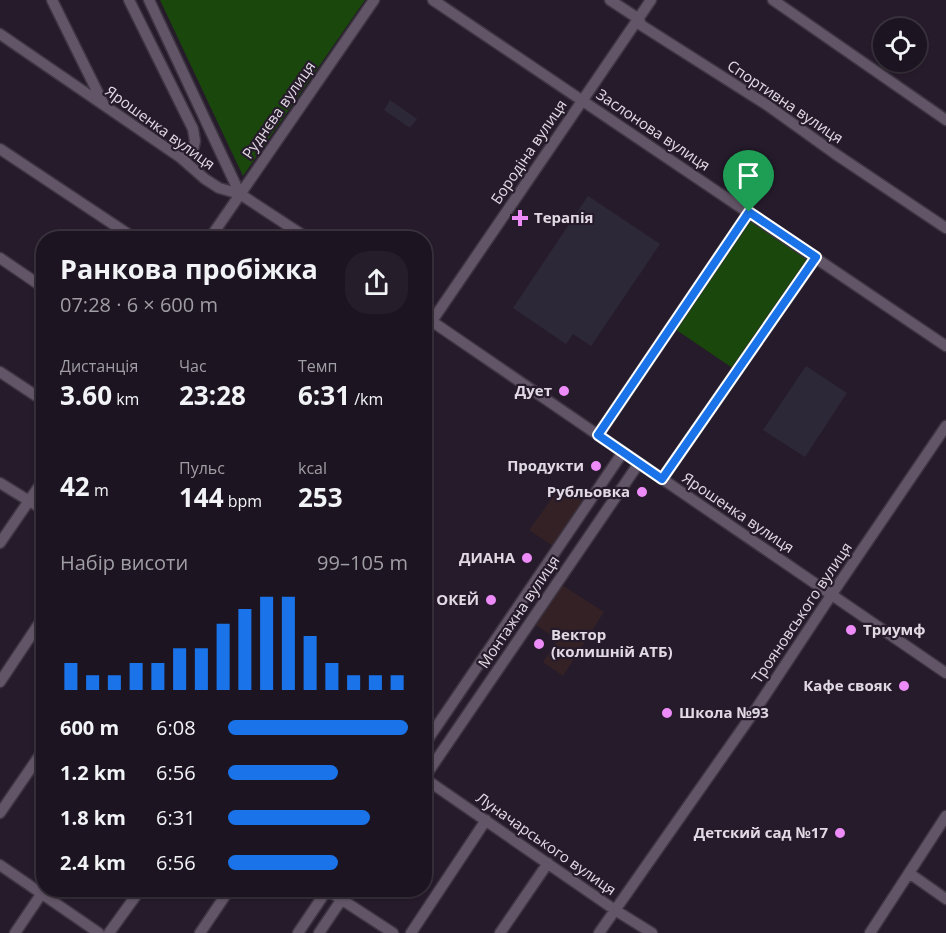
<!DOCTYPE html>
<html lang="uk">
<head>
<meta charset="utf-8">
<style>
  body { margin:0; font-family:"Open Sans",sans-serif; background:#251d29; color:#f1f3f6; height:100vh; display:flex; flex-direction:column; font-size:22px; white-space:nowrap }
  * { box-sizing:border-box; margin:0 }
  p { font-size:20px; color:#a09ea5 }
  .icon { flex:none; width:33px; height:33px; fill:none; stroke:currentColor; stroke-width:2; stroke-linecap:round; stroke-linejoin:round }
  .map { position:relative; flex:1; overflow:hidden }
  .details { position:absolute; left:36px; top:231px; width:396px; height:666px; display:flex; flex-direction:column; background:#1c1420; border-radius:24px; box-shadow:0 2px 4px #0004,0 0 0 2px #3a333e }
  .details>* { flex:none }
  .controls { position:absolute; left:873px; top:18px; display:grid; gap:12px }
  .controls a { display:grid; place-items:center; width:54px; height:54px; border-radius:50%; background:#1c1420; box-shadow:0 2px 4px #0004,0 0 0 2px #3a333e; font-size:30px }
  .pin { position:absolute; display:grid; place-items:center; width:51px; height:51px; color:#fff; margin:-62px -26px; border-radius:50% 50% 50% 0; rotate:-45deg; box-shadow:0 0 6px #0007 }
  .pin .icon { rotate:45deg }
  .round { display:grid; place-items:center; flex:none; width:63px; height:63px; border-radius:24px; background:#251d29 }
  .headline { display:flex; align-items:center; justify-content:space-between; height:102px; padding:0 24px }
  h1 { font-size:27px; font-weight:700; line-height:45px }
  .metrics { display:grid; grid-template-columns:repeat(3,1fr); gap:9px; height:102px; padding:6px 24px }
  .metrics div { display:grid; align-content:center }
  .metrics b { font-size:26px; font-weight:700 }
  .metrics small { font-size:16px; font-weight:400 }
  .metrics p { font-size:16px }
  .chart { height:168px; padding:12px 24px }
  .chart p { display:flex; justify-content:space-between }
  .chart svg { width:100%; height:108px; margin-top:6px; stroke:#1a73e8; stroke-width:6 }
  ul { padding:0 24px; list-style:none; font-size:20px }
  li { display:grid; grid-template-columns:96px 72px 1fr; align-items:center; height:45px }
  li i { height:15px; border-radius:8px; background:#1a73e8 }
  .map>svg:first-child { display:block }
  .commercial { fill:#342125 }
  .industrial { fill:#2d2838 }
  .green { fill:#1a470b }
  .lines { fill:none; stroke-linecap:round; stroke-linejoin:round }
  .minor-casing { stroke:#3d3541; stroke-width:13 }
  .minor { stroke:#625567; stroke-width:10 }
  .route-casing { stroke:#fff; stroke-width:12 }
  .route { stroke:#1a73e8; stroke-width:8 }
  .poi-dot { fill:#ed8cf9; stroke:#261b2b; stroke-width:2 }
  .labels { text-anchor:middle; stroke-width:4.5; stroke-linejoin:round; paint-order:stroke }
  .street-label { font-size:15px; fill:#e1dae4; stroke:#261b2b }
  .poi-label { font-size:15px; font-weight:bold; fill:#e1dae4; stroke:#261b2b; text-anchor:end }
</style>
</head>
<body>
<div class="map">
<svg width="946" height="933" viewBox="0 0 946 933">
  <rect width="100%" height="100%" fill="#261b2b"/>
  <!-- commercial -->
  <path class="commercial" d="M 561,486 L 584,502 L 553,546 L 529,530 Z
    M 562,585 L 604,612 L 563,676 L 543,662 L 558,640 L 536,625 Z"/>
  <!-- industrial -->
  <path class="industrial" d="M 390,100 L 417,119 L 410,128 L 384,110 Z
    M 588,196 L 660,244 L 591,346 L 573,334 L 566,344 L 513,308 Z
    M 806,366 L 847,393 L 805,457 L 763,430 Z"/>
  <!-- green -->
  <path class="green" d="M 160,0 L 365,0 L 243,176 Z
    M 749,212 L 816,257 L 737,371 L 672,327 Z"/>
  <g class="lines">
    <defs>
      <path id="minor" d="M 52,0 L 104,105
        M 129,0 L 193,129 L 195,141 L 193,150 L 181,158
        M 149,0 L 240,194
        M 433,0 L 946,346
        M 610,0 L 639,19 L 641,25 L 767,105 L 834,153 L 946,228
        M 773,0 L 946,120
        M 0,34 L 181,158 L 205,179 L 219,188 L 240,194 L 307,238
        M 0,149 L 134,238
        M 210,238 L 374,0
        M 0,258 L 44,288
        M 424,316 L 946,673
        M 432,321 L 651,0
        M 0,372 L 44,401
        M 598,435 L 749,212
        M 662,479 L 816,257
        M 0,483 L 44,510
        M 0,543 L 44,479
        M 0,682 L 44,616
        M 424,745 L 623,452
        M 424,778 L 639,463
        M 424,778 L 615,910 L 652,933
        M 0,813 L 44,749
        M 0,865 L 99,933
        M 909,873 L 946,899
        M 15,933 L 44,890
        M 109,933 L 140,890
        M 200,933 L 229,890
        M 298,933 L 327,890 L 393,933
        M 319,933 L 348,890
        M 411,933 L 486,820
        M 500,933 L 548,863
        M 599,933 L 756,709 L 832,594 L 946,426
        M 870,933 L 946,816"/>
    </defs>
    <!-- minor casing -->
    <use href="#minor" class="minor-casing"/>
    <!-- minor -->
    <use href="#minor" class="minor"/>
  </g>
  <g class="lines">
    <defs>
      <path id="route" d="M 749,212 L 816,257 L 662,479 L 598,435 Z"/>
    </defs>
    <!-- route casing -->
    <use href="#route" class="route-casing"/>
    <!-- route -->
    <use href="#route" class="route"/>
  </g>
  <!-- markers -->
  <g class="poi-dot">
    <path d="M517 209h6v6h6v6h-6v6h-6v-6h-6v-6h6z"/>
    <circle cx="564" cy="391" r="6"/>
    <circle cx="596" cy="466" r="6"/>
    <circle cx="642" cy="492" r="6"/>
    <circle cx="527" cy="558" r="6"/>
    <circle cx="491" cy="600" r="6"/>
    <circle cx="851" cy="630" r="6"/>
    <circle cx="539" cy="644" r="6"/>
    <circle cx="904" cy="686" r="6"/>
    <circle cx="667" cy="713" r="6"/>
    <circle cx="840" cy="833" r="6"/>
  </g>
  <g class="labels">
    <!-- street labels -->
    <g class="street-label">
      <text transform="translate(785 102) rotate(34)" y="5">Спортивна вулиця</text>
      <text transform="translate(279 110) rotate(-55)" y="5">Руднєва вулиця</text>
      <text transform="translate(160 128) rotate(36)" y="5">Ярошенка вулиця</text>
      <text transform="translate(653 130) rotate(34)" y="5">Заслонова вулиця</text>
      <text transform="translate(529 152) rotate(-56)" y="5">Бородіна вулиця</text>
      <text transform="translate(738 513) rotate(34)" y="5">Ярошенка вулиця</text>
      <text transform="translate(519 612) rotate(-56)" y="5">Монтажна вулиця</text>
      <text transform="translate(802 613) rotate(-56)" y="5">Трояновського вулиця</text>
      <text transform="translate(546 844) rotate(35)" y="5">Луначарського вулиця</text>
    </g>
    <!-- poi labels -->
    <g class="poi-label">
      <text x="534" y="223" text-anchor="start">Терапія</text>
      <text x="552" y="396">Дует</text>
      <text x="584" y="471">Продукти</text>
      <text x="630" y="497">Рубльовка</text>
      <text x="515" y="563">ДИАНА</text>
      <text x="479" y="605">ОКЕЙ</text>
      <text x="863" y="635" text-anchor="start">Триумф</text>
      <text x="551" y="640" text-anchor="start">Вектор<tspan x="551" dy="17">(колишній АТБ)</tspan></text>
      <text x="892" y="691">Кафе свояк</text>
      <text x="679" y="718" text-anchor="start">Школа №93</text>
      <text x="828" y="838">Детский сад №17</text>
    </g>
  </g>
</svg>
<div class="controls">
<a><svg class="icon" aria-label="locate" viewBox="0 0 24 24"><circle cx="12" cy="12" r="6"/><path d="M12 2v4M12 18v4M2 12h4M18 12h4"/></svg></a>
</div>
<div class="pin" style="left:749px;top:212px;background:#1e9e55"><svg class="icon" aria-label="arrive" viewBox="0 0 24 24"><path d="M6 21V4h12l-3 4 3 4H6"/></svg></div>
<section class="details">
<div class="headline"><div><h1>Ранкова пробіжка</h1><p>07:28 · 6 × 600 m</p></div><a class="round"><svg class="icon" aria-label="share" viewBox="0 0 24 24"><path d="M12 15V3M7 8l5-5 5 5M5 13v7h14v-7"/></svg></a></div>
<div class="metrics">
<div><p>Дистанція</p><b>3.60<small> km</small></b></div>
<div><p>Час</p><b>23:28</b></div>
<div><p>Темп</p><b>6:31<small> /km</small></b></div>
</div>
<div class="metrics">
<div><b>42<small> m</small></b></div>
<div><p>Пульс</p><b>144<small> bpm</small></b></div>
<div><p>kcal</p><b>253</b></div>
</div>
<div class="chart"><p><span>Набір висоти</span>99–105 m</p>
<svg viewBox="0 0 160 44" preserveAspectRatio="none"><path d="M5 44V33M15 44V38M25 44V38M35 44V33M45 44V33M55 44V27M65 44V27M75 44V17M85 44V11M95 44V6M105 44V6M115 44V22M125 44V33M135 44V38M145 44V38M155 44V38"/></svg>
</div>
<ul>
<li><b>600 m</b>6:08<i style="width:100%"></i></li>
<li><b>1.2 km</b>6:56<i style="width:61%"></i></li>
<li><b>1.8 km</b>6:31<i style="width:79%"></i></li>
<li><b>2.4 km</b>6:56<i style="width:61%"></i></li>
</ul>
</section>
</div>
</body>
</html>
